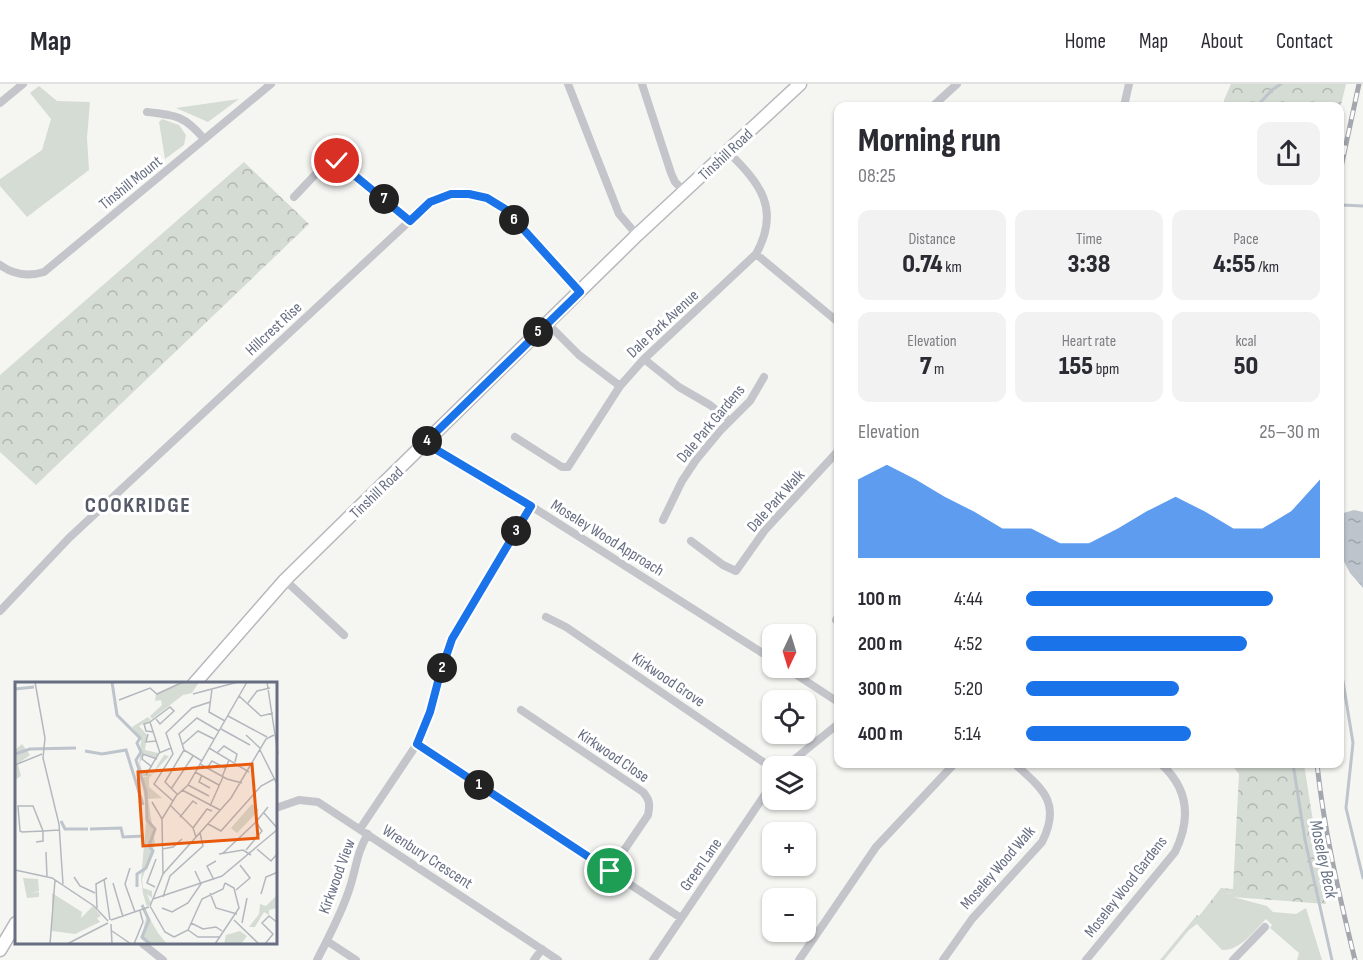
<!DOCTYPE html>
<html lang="en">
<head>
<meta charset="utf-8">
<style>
  body { margin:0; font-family:"Sofia Sans Condensed",sans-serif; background:#f2f2f3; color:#2b2b33; height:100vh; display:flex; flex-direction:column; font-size:22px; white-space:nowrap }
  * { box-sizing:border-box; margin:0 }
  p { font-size:20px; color:#7c7c81 }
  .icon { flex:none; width:33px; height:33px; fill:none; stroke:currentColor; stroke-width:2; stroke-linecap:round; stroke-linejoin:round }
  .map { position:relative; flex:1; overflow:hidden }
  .panel { position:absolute; left:834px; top:18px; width:510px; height:666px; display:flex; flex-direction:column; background:#fff; border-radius:12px; box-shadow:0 2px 4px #0004 }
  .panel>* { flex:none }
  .needle { width:39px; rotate:184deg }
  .fabs { position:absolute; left:762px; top:540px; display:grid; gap:12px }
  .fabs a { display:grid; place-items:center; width:54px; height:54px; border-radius:12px; background:#fff; box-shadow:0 2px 4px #0004; font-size:30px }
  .pin { position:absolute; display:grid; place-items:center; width:51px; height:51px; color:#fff; margin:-26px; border:3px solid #fff; border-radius:50%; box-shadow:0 2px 6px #0007 }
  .km { position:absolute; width:30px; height:30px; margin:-15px; border-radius:50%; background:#222; color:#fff; font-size:16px; line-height:30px; text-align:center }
  .round { display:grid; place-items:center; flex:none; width:63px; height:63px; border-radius:12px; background:#f2f2f3 }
  .overview { display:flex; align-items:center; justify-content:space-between; height:102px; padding:0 24px }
  h1 { font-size:33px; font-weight:800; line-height:45px }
  .stats { display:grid; grid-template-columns:repeat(3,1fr); gap:9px; height:102px; padding:6px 24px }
  .stats div { display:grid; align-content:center; border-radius:12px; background:#f2f2f3; text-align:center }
  .stats b { font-size:26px; font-weight:800 }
  .stats small { font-size:16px; font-weight:400 }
  .stats p { font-size:16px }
  .chart { height:168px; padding:12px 24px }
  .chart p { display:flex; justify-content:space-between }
  .chart svg { width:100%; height:108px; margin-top:6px; fill:#1a73e8; opacity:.7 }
  ul { padding:0 24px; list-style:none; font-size:20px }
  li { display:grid; grid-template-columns:96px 72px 1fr; align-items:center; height:45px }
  li i { height:15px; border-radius:8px; background:#1a73e8 }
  header { display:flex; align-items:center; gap:36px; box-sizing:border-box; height:84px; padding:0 30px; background:#fff; border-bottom:2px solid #e1e1e2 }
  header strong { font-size:28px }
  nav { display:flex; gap:33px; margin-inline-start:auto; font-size:21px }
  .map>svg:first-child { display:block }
  .green { fill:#d5dcd4 }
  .forest { fill:url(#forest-crowns) }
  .water { fill:url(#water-ripples) }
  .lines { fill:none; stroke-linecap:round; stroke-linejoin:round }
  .stream { stroke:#bec4cb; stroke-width:3 }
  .secondary-casing { stroke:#b6b8be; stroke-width:15 }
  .street { stroke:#c4c5ca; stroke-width:8 }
  .secondary { stroke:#fff; stroke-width:12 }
  .rail-casing { stroke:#a4a7ae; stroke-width:5 }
  .rail { stroke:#fff; stroke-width:3; stroke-dasharray:9; stroke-linecap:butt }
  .route-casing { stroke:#fff; stroke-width:12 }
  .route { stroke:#1a73e8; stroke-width:8 }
  .labels { text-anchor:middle; stroke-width:6; stroke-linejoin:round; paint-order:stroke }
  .street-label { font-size:16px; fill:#676e82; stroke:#fff }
  .water-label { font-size:18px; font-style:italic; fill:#687485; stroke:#fff }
  .district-label { font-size:22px; font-weight:bold; letter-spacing:1.5px; fill:#545967; stroke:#fff }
  .inset-river { fill:none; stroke:#bec4cb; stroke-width:3 }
  .inset-road { fill:none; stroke:#b4b8be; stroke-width:1.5 }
  .view { fill:#e8590c; fill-opacity:0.15; stroke:#e8590c; stroke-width:3 }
  .inset-edge { fill:none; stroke:#676e82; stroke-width:3 }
</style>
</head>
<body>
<header>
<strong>Map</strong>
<nav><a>Home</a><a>Map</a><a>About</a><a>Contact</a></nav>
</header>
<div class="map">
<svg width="1363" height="876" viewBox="0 0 1363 876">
  <defs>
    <pattern id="forest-crowns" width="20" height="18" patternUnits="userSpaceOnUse" patternTransform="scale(1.5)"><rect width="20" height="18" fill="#d5dcd4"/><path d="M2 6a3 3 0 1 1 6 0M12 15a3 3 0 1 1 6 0" fill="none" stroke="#b1b7b1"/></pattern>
    <pattern id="water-ripples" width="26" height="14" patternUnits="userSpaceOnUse" patternTransform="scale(1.5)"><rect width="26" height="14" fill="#bec4cb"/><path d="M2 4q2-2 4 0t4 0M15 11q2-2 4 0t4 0" fill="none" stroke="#9ea3aa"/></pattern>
  </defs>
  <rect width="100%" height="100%" fill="#f5f6f2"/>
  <!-- green -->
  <path class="green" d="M 39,2 L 57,17 L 90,18 L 87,54 L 89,86 L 27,133 L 0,102 L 0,95 L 42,66 L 51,35 L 30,9 Z
    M 239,15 L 208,38 L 176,24 Z
    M 162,35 L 179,41 L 186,51 L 184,61 L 165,75 L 159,38 Z
    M 1233,809 L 1233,813 L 1267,822 L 1273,828 L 1296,830 L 1306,824 L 1322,876 L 1297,876 L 1299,869 L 1270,844 L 1272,841 L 1266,835 C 1254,847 1240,867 1222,866 L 1196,839 L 1224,810 Z"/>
  <!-- forest -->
  <path class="forest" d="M 1231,0 L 1346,0 L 1340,25 L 1340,22 L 1224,22 L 1224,16 Z
    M 244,78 L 309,140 L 36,401 L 0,368 L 0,291 Z
    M 1231,680 L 1304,680 L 1326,820 L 1232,813 L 1232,809 L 1224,810 L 1202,836 L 1189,846 L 1164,876 L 1160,876 L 1197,831 L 1199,832 L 1221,804 L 1233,805 L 1239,690 Z"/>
  <!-- water -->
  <path class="water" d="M 1354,426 L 1363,428 L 1363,504 L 1350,489 L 1340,470 L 1340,430 Z"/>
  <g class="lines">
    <!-- stream -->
    <path class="stream" d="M 1257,22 L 1272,6 L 1281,0
      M 1342,121 L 1363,122
      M 1340,579 L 1353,659 L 1346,724 L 1363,794
      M 1293,680 L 1305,756 L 1332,876"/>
    <defs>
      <path id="secondary" d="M 194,600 L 285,496 L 637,151 L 800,0
        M 0,866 L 16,839"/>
    </defs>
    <!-- secondary casing -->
    <use href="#secondary" class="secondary-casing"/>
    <!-- street -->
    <path class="street" d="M 568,0 L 619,130 L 637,151
      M 642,0 L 671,89 L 675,98 L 685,108
      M 0,19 L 23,0
      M 933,22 L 957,0
      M 1124,22 L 1129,0
      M 147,28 C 176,31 185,32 204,55
      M 294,113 L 327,78 L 337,77 L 410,137
      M 756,170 L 838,238
      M 0,181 C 14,191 28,193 44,188 L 271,0
      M 547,239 L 579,271 L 620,302
      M 644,275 L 679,303 L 710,321 L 730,337
      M 515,353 L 562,383 L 568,383 L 620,302 L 644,275 L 756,170 C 781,125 760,99 728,68
      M 425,359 L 531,422 L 772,575
      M 663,436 L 682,397 L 696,376 L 720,347 L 750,317 L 764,293
      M 691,457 L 723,481 L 736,487 L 765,446 L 838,367
      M 285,496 L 344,551
      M 0,527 L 69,454 L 430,118 L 451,110 L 469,110 L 487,114 L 505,125 L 580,208
      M 546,533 L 566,543 L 772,684
      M 836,536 L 838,532
      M 786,584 L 838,618
      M 521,626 L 643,708 C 650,716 650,721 648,731 L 610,787
      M 417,660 L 681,834
      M 786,682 L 838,640
      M 276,724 L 299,716 L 318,718 L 558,876
      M 360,745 L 417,660 L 431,628 L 439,590 L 452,555 L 531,422
      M 327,857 L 356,876
      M 143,860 L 163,876
      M 317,876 C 329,852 342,829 350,803 C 356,785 357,767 368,750
      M 534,876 L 542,865
      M 653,876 L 772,700
      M 799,876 L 876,763 L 954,680
      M 943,876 L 972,835 L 1042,758 C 1062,718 1042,705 1015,680
      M 1086,876 L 1175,768 C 1191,735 1189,705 1161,680
      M 1233,876 L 1265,843"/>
    <!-- secondary -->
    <use href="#secondary" class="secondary"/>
    <defs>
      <path id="rail" d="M 1340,88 L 1359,0
        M 1317,680 C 1324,746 1339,811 1355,876"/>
    </defs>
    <!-- rail casing -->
    <use href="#rail" class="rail-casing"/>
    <!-- rail -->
    <use href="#rail" class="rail"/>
  </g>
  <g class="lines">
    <defs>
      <path id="route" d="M 337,77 L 410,137 L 430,118 L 451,110 L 469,110 L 487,114 L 505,125 L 580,208 L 425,359 L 531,422 L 452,555 L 440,590 L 430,628 L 417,660 L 610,787"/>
    </defs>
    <!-- route casing -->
    <use href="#route" class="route-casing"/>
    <!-- route -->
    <use href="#route" class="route"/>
  </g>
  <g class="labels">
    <!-- street labels -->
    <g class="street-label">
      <text transform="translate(725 70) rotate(-43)" y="6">Tinshill Road</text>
      <text transform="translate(130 98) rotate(-39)" y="6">Tinshill Mount</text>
      <text transform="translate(662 239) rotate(-43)" y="6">Dale Park Avenue</text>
      <text transform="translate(273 244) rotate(-43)" y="6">Hillcrest Rise</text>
      <text transform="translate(710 339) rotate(-50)" y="6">Dale Park Gardens</text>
      <text transform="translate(376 408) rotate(-44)" y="6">Tinshill Road</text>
      <text transform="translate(775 416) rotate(-48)" y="6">Dale Park Walk</text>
      <text transform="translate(608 453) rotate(32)" y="6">Moseley Wood Approach</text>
      <text transform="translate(669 595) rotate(34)" y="6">Kirkwood Grove</text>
      <text transform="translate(614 671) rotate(34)" y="6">Kirkwood Close</text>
      <text transform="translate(428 772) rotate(33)" y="6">Wrenbury Crescent</text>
      <text transform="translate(700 780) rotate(-55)" y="6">Green Lane</text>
      <text transform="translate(997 783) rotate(-49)" y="6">Moseley Wood Walk</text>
      <text transform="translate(336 792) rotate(-70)" y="6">Kirkwood View</text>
      <text transform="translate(1125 802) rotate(-52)" y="6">Moseley Wood Gardens</text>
    </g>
    <!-- water labels -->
    <g class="water-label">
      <text transform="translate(1324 775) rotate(78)" y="6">Moseley Beck</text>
    </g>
    <!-- district labels -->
    <g class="district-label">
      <text x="138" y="428">COOKRIDGE</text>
    </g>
  </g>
  <!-- overview -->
  <g transform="translate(15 598)">
    <rect width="262" height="262" fill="#f5f6f2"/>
    <path d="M 133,35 L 136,38 L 124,44 L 132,53 L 130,68 L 143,71 L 141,76 L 128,71 L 125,82 L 128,91 L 137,92 L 135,95 L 128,94 L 124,86 L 126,57 L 117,45 ZM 7,62 L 15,73 L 3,82 L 6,94 L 0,98 L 0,68 ZM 8,196 L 23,197 L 24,209 L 17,211 L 24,210 L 24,215 L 12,216 ZM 37,211 L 67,230 L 66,236 L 78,224 L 86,234 L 82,236 L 85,240 L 60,252 L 37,249 Z" fill="#d5dcd4"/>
    <path d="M 169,0 L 184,0 L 177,11 L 168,13 L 137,37 L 135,34 L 147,23 L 146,18 L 140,19 L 141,12 ZM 149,73 L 154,74 L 134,96 L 134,105 L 147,116 L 133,117 L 140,162 L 127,197 L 128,206 L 137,209 L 137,216 L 132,212 L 136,221 L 132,225 L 128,212 L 126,197 L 132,129 L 126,95 L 135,95 ZM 237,122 L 244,128 L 222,151 L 216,146 ZM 262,213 L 262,226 L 254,228 L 254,233 L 249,230 L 240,245 L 234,245 L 244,232 L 245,222 L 251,224 ZM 132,232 L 143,251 L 152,262 L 134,262 L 126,257 ZM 225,249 L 232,254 L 226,262 L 209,262 L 211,253 Z" fill="#d5dcd4"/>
    <path class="inset-river" d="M 97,0 L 102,33 L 125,56 L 122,61 L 126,70 L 121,78 L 131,110 L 132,138 L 140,147 L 134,164 L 138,169 L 131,186 L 122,192 L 122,205M 0,7 L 19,5M 70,69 L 87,72 L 111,68 L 128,123M 0,72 L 15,67 L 61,66M 46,139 L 50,147 L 73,147M 75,147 L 106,146 L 108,155 L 129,154M 127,223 L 134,238 L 127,255 L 135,262"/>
    <path class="inset-road" d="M 20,0 L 30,56 L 28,76 L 44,142 L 48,202M 252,0 L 263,72M 197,7 L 194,30 L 210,39M 178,12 L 223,0M 224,14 L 246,34 L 258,31M 104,18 L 135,6 L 142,12 L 168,0M 233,21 L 242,9 L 255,6M 213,34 L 252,55M 141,37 L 145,42 L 159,29 L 155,25 L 135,40 L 145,71M 135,40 L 129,42 L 131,49 L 139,50M 206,47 L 235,63M 133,52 L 131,60 L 141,59M 231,53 L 246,67M 167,63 L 183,49 L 199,57M 194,66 L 234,90M 245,68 L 263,104M 202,71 L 209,64 L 222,72 L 220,80M 187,79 L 169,68 L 164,52 L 182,36 L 204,49M 185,82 L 212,97 L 227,101M 0,83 L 27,72M 137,85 L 127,77 L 128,72 L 142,77M 192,86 L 197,79 L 210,86M 180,90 L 204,103M 131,93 L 144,71 L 156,66M 187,93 L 184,100 L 195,106M 207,95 L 214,78M 173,103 L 194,114M 156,107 L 178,74M 167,108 L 205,128M 162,112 L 150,100 L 169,68M 158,119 L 139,102 L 158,72 L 151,51 L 177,26 L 195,20M 137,120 L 147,137M 155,123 L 178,146M 195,124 L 208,95M 249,131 L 263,147M 165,135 L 178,119 L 182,122M 241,140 L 253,125M 193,142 L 206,149 L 246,104 L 259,97M 181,155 L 178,146 L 192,127 L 197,129M 21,160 L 28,159 L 28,149 L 18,124 L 3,124 L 5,149 L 7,150 L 28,149 L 44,148M 147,167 L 158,165 L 167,157M 242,167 L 256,179 L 263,171M 31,170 L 32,195M 204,172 L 228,168 L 236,173M 207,172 L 241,140 L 247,149 L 231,168M 115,186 L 110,202 L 120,230M 0,188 L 37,196 L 79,224 L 93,239M 148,192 L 147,137 L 161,114 L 173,103 L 232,0M 59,195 L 65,204 L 80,211M 89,197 L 95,238M 199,198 L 192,184 L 201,179M 98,201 L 108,235M 140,205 L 132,201 L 141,177M 221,208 L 235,196 L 225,183M 195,211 L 201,226 L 222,232M 246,212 L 251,195 L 263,190M 148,215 L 155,194 L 188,164 L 185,151M 138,217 L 207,194 L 263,147M 135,224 L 148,192 L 216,116 L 251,57 L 259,53M 135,224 L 150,250 L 159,255M 82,226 L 81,202 L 92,196M 147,226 L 157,230 L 173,221 L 186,202 L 180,189M 96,238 L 134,225M 219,238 L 244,262M 176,241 L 188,247 L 201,245 L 207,249M 227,241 L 232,216M 96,242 L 97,262M 173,248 L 183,255 L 204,255M 97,249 L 116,262M 159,255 L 173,248 L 187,217 L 208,207 L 210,201M 35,262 L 40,198M 52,262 L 93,241M 119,262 L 128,240 L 125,229M 200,262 L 224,226 L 219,206 L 210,201M 250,262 L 258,252 L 247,241 L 254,234 L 263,241"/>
    <path class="view" d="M 237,82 L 243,156 L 128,164 L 123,90 Z"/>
    <rect width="262" height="262" class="inset-edge"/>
  </g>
</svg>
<div class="fabs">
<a><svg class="needle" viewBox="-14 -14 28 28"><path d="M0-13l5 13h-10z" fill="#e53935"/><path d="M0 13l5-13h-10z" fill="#7c7c81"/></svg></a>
<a><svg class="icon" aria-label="locate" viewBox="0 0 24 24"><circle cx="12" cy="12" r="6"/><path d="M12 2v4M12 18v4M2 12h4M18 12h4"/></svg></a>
<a><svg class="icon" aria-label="layers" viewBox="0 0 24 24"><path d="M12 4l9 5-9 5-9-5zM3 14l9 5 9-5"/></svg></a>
<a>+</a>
<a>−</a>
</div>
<div class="pin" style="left:610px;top:787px;background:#1e9e55"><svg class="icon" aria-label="arrive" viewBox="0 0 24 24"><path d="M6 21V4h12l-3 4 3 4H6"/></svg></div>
<div class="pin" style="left:337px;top:77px;background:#d93025"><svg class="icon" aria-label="check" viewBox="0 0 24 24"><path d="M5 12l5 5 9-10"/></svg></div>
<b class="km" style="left:479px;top:701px">1</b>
<b class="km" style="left:442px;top:584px">2</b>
<b class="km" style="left:516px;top:447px">3</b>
<b class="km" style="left:427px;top:357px">4</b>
<b class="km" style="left:538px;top:248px">5</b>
<b class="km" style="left:514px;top:136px">6</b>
<b class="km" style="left:384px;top:115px">7</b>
<section class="panel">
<div class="overview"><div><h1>Morning run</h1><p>08:25</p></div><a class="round"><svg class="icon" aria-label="share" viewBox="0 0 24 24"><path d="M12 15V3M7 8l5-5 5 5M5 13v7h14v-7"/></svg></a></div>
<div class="stats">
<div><p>Distance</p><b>0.74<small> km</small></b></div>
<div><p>Time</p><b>3:38</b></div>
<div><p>Pace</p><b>4:55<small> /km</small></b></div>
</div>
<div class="stats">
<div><p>Elevation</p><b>7<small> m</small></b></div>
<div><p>Heart rate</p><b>155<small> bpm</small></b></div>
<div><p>kcal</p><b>50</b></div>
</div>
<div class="chart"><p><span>Elevation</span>25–30 m</p>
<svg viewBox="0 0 160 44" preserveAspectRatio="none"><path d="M0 44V12L10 6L20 12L30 19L40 25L50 32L60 32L70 38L80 38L90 32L100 25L110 19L120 25L130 32L140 32L150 25L160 12V44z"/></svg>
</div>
<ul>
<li><b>100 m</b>4:44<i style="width:84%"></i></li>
<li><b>200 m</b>4:52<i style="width:75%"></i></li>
<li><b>300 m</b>5:20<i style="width:52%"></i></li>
<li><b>400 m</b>5:14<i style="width:56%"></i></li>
</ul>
</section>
</div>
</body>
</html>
